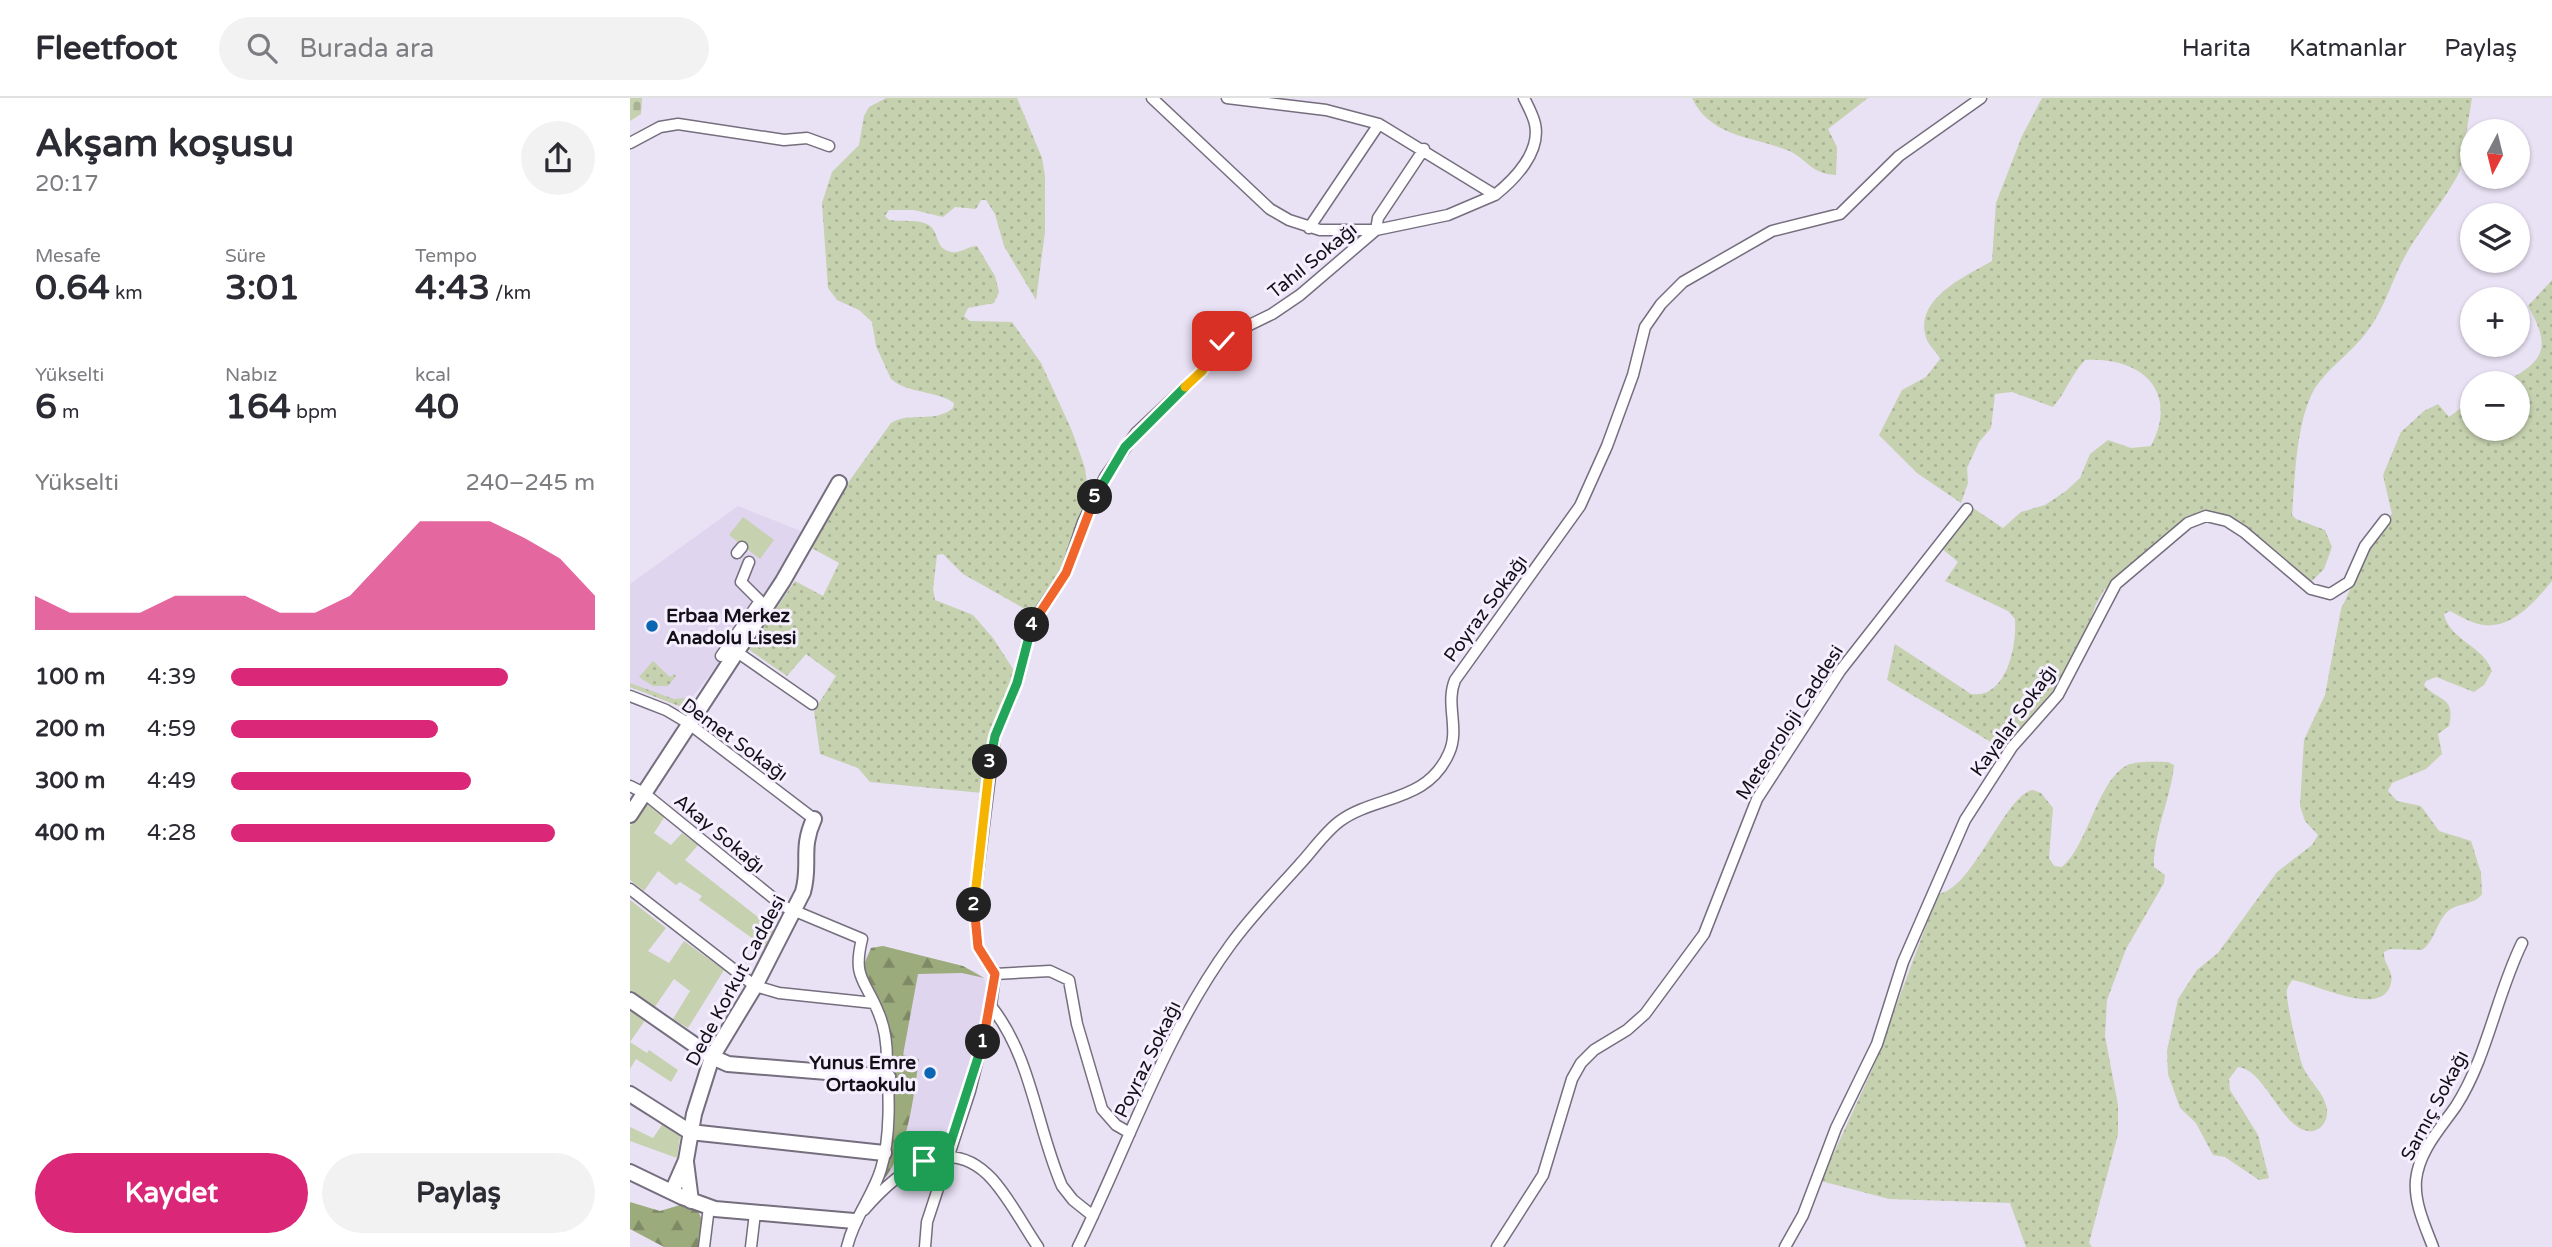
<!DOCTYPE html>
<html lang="tr">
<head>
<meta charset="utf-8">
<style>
  body { margin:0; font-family:"Varela Round",sans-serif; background:#f2f2f3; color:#2b2b33; height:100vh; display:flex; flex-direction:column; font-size:26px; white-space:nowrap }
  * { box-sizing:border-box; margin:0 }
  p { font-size:23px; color:#7c7c81 }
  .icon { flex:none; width:38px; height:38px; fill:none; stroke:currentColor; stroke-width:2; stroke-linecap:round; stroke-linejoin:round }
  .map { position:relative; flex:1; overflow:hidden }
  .panel { display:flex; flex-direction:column; background:#fff; width:630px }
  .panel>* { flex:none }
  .needle { width:46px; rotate:187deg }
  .controls { position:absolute; left:1830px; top:21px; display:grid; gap:14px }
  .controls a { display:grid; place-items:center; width:70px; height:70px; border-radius:50%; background:#fff; box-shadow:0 2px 5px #0004; font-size:35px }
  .pin { position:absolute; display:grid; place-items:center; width:60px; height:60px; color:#fff; margin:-30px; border-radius:14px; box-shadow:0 4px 10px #0006 }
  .km { position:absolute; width:35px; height:35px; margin:-18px; border-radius:50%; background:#222; color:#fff; font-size:19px; line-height:35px; text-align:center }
  .round { display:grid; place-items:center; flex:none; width:74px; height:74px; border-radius:37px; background:#f2f2f3 }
  .overview { display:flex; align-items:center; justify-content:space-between; height:119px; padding:0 35px }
  h1 { font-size:38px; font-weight:800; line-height:52px }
  .stats { display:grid; grid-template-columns:repeat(3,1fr); gap:10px; height:119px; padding:7px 35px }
  .stats div { display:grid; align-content:center }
  .stats b { font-size:35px; font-weight:800 }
  .stats small { font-size:19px; font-weight:400 }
  .stats p { font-size:19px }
  .chart { height:196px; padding:14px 35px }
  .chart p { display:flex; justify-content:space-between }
  .chart svg { width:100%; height:126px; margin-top:7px; fill:#db2777; opacity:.7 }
  .button { display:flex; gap:14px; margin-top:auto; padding:14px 35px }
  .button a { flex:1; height:80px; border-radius:42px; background:#db2777; color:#fff; font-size:28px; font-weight:800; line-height:80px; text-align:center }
  .button a+a { background:#f2f2f3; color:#2b2b33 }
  ul { padding:0 35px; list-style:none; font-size:23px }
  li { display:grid; grid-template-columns:112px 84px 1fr; align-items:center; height:52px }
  li i { height:18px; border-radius:9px; background:#db2777 }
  header { display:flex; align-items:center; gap:42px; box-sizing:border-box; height:98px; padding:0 35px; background:#fff; border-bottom:2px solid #e1e1e2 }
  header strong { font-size:33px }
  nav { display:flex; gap:38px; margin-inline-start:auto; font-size:24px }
  .search { width:490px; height:63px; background:#f2f2f3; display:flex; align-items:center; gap:18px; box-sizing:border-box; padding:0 24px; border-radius:38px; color:#7c7c81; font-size:26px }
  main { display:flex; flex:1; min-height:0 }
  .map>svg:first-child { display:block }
  .built { fill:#dfd5ee }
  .grass { fill:url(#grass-dots) }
  .forest { fill:url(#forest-firs) }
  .cemetery { fill:url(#cemetery-stones) }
  .garden { fill:#c6d1af }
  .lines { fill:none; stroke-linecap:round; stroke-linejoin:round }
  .street-casing { stroke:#756e7e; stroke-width:13 }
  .secondary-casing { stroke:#756e7e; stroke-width:18 }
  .street { stroke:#fff; stroke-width:10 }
  .secondary { stroke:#fff; stroke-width:14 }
  .split-1-casing { stroke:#fff; stroke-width:14 }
  .split-2-casing { stroke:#fff; stroke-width:14 }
  .split-3-casing { stroke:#fff; stroke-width:14 }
  .split-4-casing { stroke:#fff; stroke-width:14 }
  .split-5-casing { stroke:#fff; stroke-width:14 }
  .split-6-casing { stroke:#fff; stroke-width:14 }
  .split-7-casing { stroke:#fff; stroke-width:14 }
  .split-1 { stroke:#22a559; stroke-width:9 }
  .split-2 { stroke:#f0652b; stroke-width:9 }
  .split-3 { stroke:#f5b400; stroke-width:9 }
  .split-4 { stroke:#22a559; stroke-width:9 }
  .split-5 { stroke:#f0652b; stroke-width:9 }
  .split-6 { stroke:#22a559; stroke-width:9 }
  .split-7 { stroke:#f5b400; stroke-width:9 }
  .poi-dot { fill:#0a65b2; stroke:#f6efff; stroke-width:2.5 }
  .labels { text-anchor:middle; stroke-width:6; stroke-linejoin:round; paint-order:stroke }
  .street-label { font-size:19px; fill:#131017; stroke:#f6efff }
  .poi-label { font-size:19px; font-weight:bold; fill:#131017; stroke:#f6efff; text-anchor:start }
</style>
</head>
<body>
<header>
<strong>Fleetfoot</strong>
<div class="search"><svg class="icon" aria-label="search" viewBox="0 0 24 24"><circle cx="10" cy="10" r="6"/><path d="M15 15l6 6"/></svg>Burada ara</div>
<nav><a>Harita</a><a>Katmanlar</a><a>Paylaş</a></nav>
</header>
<main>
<section class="panel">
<div class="overview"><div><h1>Akşam koşusu</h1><p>20:17</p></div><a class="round"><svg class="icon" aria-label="share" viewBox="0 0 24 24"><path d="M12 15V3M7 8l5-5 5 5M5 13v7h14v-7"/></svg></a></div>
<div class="stats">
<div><p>Mesafe</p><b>0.64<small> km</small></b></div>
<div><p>Süre</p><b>3:01</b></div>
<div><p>Tempo</p><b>4:43<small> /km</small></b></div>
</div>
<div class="stats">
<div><p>Yükselti</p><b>6<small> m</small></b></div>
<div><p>Nabız</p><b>164<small> bpm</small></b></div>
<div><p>kcal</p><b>40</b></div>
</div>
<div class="chart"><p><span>Yükselti</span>240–245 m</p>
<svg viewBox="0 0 160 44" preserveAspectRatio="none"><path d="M0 44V32L10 38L20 38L30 38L40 32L50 32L60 32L70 38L80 38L90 32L100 19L110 6L120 6L130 6L140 12L150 19L160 32V44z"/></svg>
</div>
<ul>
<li><b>100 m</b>4:39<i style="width:76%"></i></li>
<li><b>200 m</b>4:59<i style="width:57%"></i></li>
<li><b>300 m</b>4:49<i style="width:66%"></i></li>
<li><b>400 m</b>4:28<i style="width:89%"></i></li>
</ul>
<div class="button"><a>Kaydet</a><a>Paylaş</a></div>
</section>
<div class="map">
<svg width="1922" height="1149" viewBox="0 0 1922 1149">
  <defs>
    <pattern id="grass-dots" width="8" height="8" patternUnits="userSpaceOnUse" patternTransform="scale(1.75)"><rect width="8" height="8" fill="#c6d1af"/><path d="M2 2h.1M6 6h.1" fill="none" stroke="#a9b296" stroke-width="1.8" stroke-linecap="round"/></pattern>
    <pattern id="forest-firs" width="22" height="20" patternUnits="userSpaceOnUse" patternTransform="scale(1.75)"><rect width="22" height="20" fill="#9cab7c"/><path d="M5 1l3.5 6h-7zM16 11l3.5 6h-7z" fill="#7e8a65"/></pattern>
    <pattern id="cemetery-stones" width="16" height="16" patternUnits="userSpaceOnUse" patternTransform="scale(1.75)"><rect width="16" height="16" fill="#c6d1af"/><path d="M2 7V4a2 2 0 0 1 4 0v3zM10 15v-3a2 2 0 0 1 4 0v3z" fill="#a9b296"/></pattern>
  </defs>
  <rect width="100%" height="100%" fill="#e9e1f4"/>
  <!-- built -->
  <path class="built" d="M 108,408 L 173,434 L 146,482 L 96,556 L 57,606 L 49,608 L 0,589 L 0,486 Z
    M 253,848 L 345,873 L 354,880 L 358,895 L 337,978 L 311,1051 L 262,1072 L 254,1084 L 247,1088 L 262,966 L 235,860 L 241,850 Z"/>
  <!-- grass -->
  <path class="grass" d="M 256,0 L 387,0 L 412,60 L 415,78 L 415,134 L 406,202 L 374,148 L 365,116 L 356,102 L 351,102 L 346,111 L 325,109 L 313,119 L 284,112 L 259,112 L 255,118 L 259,122 C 271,124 286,121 297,126 C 311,133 303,150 321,154 C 331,156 337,148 347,148 L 365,178 L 369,194 L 364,205 L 338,210 L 334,218 L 340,223 L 382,224 L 411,265 L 442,333 L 455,370 L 459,401 L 427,484 L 402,515 L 333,476 L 313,456 L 307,457 L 303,491 L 305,502 L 343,517 L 363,540 L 385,574 L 359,639 L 352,695 L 240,684 L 228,670 L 190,656 L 184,613 L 206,578 L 176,556 L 157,578 L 118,551 L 165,483 L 193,498 L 209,465 L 178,448 L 220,382 L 261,325 C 281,313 304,326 323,310 L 324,305 C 306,292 278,296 261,281 L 246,248 L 242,224 L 229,212 L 207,202 L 198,190 L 192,105 L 202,74 L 229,47 L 234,18 L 239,9 Z
    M 1062,0 L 1238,0 L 1198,31 L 1207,49 L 1206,77 C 1177,75 1178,59 1154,51 C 1119,38 1080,38 1062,0 Z
    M 1412,0 L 1842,0 L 1830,73 C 1813,106 1786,134 1770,168 C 1759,191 1752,215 1736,235 C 1722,254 1698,270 1685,290 C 1666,322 1665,380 1662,417 L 1666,421 L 1695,432 L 1702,449 L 1694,471 L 1680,485 L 1600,421 L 1572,415 L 1554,423 L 1474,492 L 1465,508 L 1455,540 L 1435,576 L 1414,609 L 1374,652 L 1257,582 L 1265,546 L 1341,596 C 1376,601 1387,549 1385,521 L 1378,513 L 1315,483 L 1328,464 L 1310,449 L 1343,410 L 1373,430 L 1391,414 L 1415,407 L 1436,393 L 1450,380 L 1460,356 L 1478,342 L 1501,350 L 1521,348 C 1550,292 1510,258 1455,262 C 1441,277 1436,294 1423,309 L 1382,294 L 1365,296 L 1361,330 L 1349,344 L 1337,370 L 1338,385 L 1331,405 L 1287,375 L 1249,337 L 1272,292 L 1296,279 L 1310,261 C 1307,254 1300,249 1297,242 C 1281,202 1336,178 1362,163 L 1366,105 L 1392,38 Z
    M 1922,182 L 1922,483 C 1903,506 1878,536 1845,525 C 1836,522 1828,517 1820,513 L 1814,516 C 1819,542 1854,548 1862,573 L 1854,587 L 1844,594 L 1806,579 L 1796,583 L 1794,587 C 1808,604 1826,597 1819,628 L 1808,636 L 1812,656 L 1796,671 L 1762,685 L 1758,693 L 1767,703 L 1791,708 L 1809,733 L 1841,743 L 1851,775 L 1852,796 C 1844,808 1827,804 1817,814 C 1806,825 1805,843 1792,852 L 1760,851 L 1754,854 C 1753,866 1764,873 1761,885 C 1753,922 1685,885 1662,882 C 1660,886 1658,888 1657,892 C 1655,899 1669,962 1674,971 C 1680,984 1696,997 1697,1012 C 1698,1021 1693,1031 1683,1033 C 1653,1037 1637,972 1608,969 L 1599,981 L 1600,992 L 1628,1037 L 1639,1080 L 1629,1082 L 1595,1059 L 1583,1057 L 1566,1025 L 1550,1010 L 1538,976 L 1537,953 L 1548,901 L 1567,872 L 1588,855 L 1647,774 L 1682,747 L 1688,737 L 1675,723 L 1670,708 L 1674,642 L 1695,597 L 1711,511 L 1741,448 L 1762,416 L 1753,377 L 1771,334 L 1794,313 L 1808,306 L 1819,319 L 1843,301 L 1843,331 L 1888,331 L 1888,285 L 1873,285 C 1915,263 1922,250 1898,208 Z
    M 23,563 L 40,579 L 44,576 L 46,578 L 38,588 L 23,588 L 9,579 Z
    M 0,585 L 44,601 L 55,600 L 57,606 L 49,608 L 0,589 Z
    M 1538,664 L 1544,667 C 1541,701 1523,735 1524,769 L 1535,777 L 1534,785 L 1496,851 L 1477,902 L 1475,938 L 1488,1007 L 1488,1036 L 1459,1145 L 1462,1149 L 1396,1149 L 1380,1105 L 1259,1101 L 1191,1083 L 1242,972 L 1308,796 C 1342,793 1376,695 1403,692 L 1411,695 L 1423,710 L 1419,760 L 1424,768 L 1432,769 C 1459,747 1468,678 1500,666 C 1511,663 1527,664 1538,664 Z"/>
  <!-- forest -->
  <path class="forest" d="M 253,848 L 333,868 L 354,880 L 332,875 L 288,876 L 273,957 L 289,961 C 282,1008 278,1063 240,1097 L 247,1088 L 262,966 L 233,869 L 241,850 Z
    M 0,1104 L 30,1113 L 50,1107 L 68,1113 L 74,1126 L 71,1149 L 34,1149 L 0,1131 Z"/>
  <!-- cemetery -->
  <path class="cemetery" d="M 0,0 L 12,0 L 11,16 L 0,23 Z"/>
  <!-- garden -->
  <path class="garden" d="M 113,419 L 144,442 L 130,461 L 99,437 Z
    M 17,705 L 35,718 L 24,735 L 41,747 L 52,735 L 68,747 L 55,762 L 146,833 L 137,851 L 69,802 L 72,798 L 50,784 L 46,787 L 28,773 L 14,793 L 0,782 L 0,728 Z
    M 0,802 L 36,830 L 18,853 L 39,865 L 54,843 L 94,872 L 58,930 L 43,921 L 60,893 L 44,881 L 24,910 L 0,894 Z
    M 0,911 L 16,921 L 0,944 L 17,955 L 19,952 L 48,972 L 41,984 L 6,961 L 0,971 Z
    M 34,1024 L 51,1033 L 47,1060 L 0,1043 L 0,1029 L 23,1040 Z"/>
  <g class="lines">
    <defs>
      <path id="street" d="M 522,0 L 640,111 L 659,122 L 690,132 L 746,132 L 748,120 L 794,51
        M 0,45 L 30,29 L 48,26 L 154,42 L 177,40 L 199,48
        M 865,97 C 885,81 911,54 905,26 C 903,17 898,8 894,0
        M 679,130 L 749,26
        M 107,455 L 112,449
        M 107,554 L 182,606
        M 91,558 L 130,503 L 111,484 L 119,464
        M 0,598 L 36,612 L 58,625 L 184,721
        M 0,688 L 14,695 L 153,808 L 232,841 C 222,881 236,882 249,916 C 255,930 257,948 257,963 C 259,996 261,1039 251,1071 C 243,1098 224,1119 217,1149
        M 0,791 L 125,888 L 149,895 L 244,905
        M 365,876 L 420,873 L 439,882 L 447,926 L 472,1011 L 486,1027 L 500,1035
        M 361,908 C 402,960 406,1028 432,1088 L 443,1102 L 463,1118
        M 234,1112 C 266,1075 317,1032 362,1081 C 380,1101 393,1127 408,1149
        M 74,1149 L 79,1109
        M 121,1149 L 125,1115
        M 295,1149 L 297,1124 L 340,993 L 361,908 L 365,876 L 348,849 L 344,807 L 365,638 L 387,585 L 402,525 L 436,475 L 453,424 L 475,379 L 506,335 L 572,273 L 599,237 L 642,216 L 670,197 L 746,132 L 818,117 L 865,97 L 749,26 L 696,12 L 597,0
        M 448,1149 C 498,1048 534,937 601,846 C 622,817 647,792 670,766 C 683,752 695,734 710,723 C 746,697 797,705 819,655 C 830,631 815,606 825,582 L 950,408 L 977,348 L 1003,277 L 1015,229 L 1031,206 L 1053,184 L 1142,133 L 1210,116 L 1269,58 L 1351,0
        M 867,1149 L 913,1077 L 942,981 L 951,965 L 964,952 L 997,932 L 1015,916 L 1074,836 L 1127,701 L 1210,573 L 1337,411
        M 1155,1149 L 1173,1117 L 1206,1030 L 1247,946 L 1273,864 L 1335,722 L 1382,649 L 1428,597 L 1486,486 L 1558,425 L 1576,418 L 1597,423 L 1614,434 L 1681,491 L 1700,496 L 1719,484 L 1735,448 L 1755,422
        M 1803,1149 C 1795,1128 1784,1105 1786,1082 C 1789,1053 1810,1031 1826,1008 C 1857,960 1866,898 1892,845"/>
      <path id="secondary" d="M 0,717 L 153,483 L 209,385
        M 0,902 L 82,959 L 98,966 L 258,979
        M 0,996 L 60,1034 L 254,1055
        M 56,1064 L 61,1103
        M 0,1074 L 52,1099 L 85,1111 L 224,1123
        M 42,1094 L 56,1062 L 64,1016 L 82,959 L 125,888 L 173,794 C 181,766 170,751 184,721"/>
    </defs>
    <!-- street casing -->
    <use href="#street" class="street-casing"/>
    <!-- secondary casing -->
    <use href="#secondary" class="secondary-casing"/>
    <!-- street -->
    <use href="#street" class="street"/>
    <!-- secondary -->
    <use href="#secondary" class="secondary"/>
  </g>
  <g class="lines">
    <defs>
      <path id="split-1" d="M 294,1063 L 316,1059 L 353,944"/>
      <path id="split-2" d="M 344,807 L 348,849 L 365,876 L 353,944"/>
      <path id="split-3" d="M 344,807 L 360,664"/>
      <path id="split-4" d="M 360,664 L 365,638 L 387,585 L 402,527"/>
      <path id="split-5" d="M 402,527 L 436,475 L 465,399"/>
      <path id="split-6" d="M 465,399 L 495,349 L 555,289"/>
      <path id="split-7" d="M 555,289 L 572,273 L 592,243"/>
    </defs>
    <!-- split-1 casing -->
    <use href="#split-1" class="split-1-casing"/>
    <!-- split-2 casing -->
    <use href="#split-2" class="split-2-casing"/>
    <!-- split-3 casing -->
    <use href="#split-3" class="split-3-casing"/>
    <!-- split-4 casing -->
    <use href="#split-4" class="split-4-casing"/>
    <!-- split-5 casing -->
    <use href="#split-5" class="split-5-casing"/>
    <!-- split-6 casing -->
    <use href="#split-6" class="split-6-casing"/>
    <!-- split-7 casing -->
    <use href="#split-7" class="split-7-casing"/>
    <!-- split-1 -->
    <use href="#split-1" class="split-1"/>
    <!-- split-2 -->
    <use href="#split-2" class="split-2"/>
    <!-- split-3 -->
    <use href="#split-3" class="split-3"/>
    <!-- split-4 -->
    <use href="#split-4" class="split-4"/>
    <!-- split-5 -->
    <use href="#split-5" class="split-5"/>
    <!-- split-6 -->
    <use href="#split-6" class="split-6"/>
    <!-- split-7 -->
    <use href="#split-7" class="split-7"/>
  </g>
  <!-- markers -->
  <g class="poi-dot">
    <circle cx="22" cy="528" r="7"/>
    <circle cx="300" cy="975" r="7"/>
  </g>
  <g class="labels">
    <!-- street labels -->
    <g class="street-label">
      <text transform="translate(682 162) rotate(-39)" y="7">Tahıl Sokağı</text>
      <text transform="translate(855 510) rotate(-54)" y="7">Poyraz Sokağı</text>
      <text transform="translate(1383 622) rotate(-54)" y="7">Kayalar Sokağı</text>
      <text transform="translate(1159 624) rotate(-57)" y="7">Meteoroloji Caddesi</text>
      <text transform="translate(105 641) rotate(36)" y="7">Demet Sokağı</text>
      <text transform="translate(90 735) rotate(40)" y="7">Akay Sokağı</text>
      <text transform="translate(105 882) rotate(-62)" y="7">Dede Korkut Caddesi</text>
      <text transform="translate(517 961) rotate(-64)" y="7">Poyraz Sokağı</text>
      <text transform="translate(1804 1007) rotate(-62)" y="7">Sarnıç Sokağı</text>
    </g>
    <!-- poi labels -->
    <g class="poi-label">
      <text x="36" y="524">Erbaa Merkez<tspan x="36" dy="22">Anadolu Lisesi</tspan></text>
      <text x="286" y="971" text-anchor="end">Yunus Emre<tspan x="286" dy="22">Ortaokulu</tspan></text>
    </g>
  </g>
</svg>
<div class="controls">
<a><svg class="needle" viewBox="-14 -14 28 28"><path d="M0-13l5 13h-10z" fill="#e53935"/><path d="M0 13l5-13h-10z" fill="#7c7c81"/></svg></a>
<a><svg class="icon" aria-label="layers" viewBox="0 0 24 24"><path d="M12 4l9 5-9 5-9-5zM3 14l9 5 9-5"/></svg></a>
<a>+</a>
<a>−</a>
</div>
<div class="pin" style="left:294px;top:1063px;background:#1e9e55"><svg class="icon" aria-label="arrive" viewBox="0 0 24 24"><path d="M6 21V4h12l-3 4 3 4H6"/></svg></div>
<div class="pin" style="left:592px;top:243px;background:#d93025"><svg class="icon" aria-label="check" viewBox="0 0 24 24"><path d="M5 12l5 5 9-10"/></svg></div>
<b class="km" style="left:353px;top:944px">1</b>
<b class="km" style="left:344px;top:807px">2</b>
<b class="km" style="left:360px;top:664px">3</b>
<b class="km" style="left:402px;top:527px">4</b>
<b class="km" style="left:465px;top:399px">5</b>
</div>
</main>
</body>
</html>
